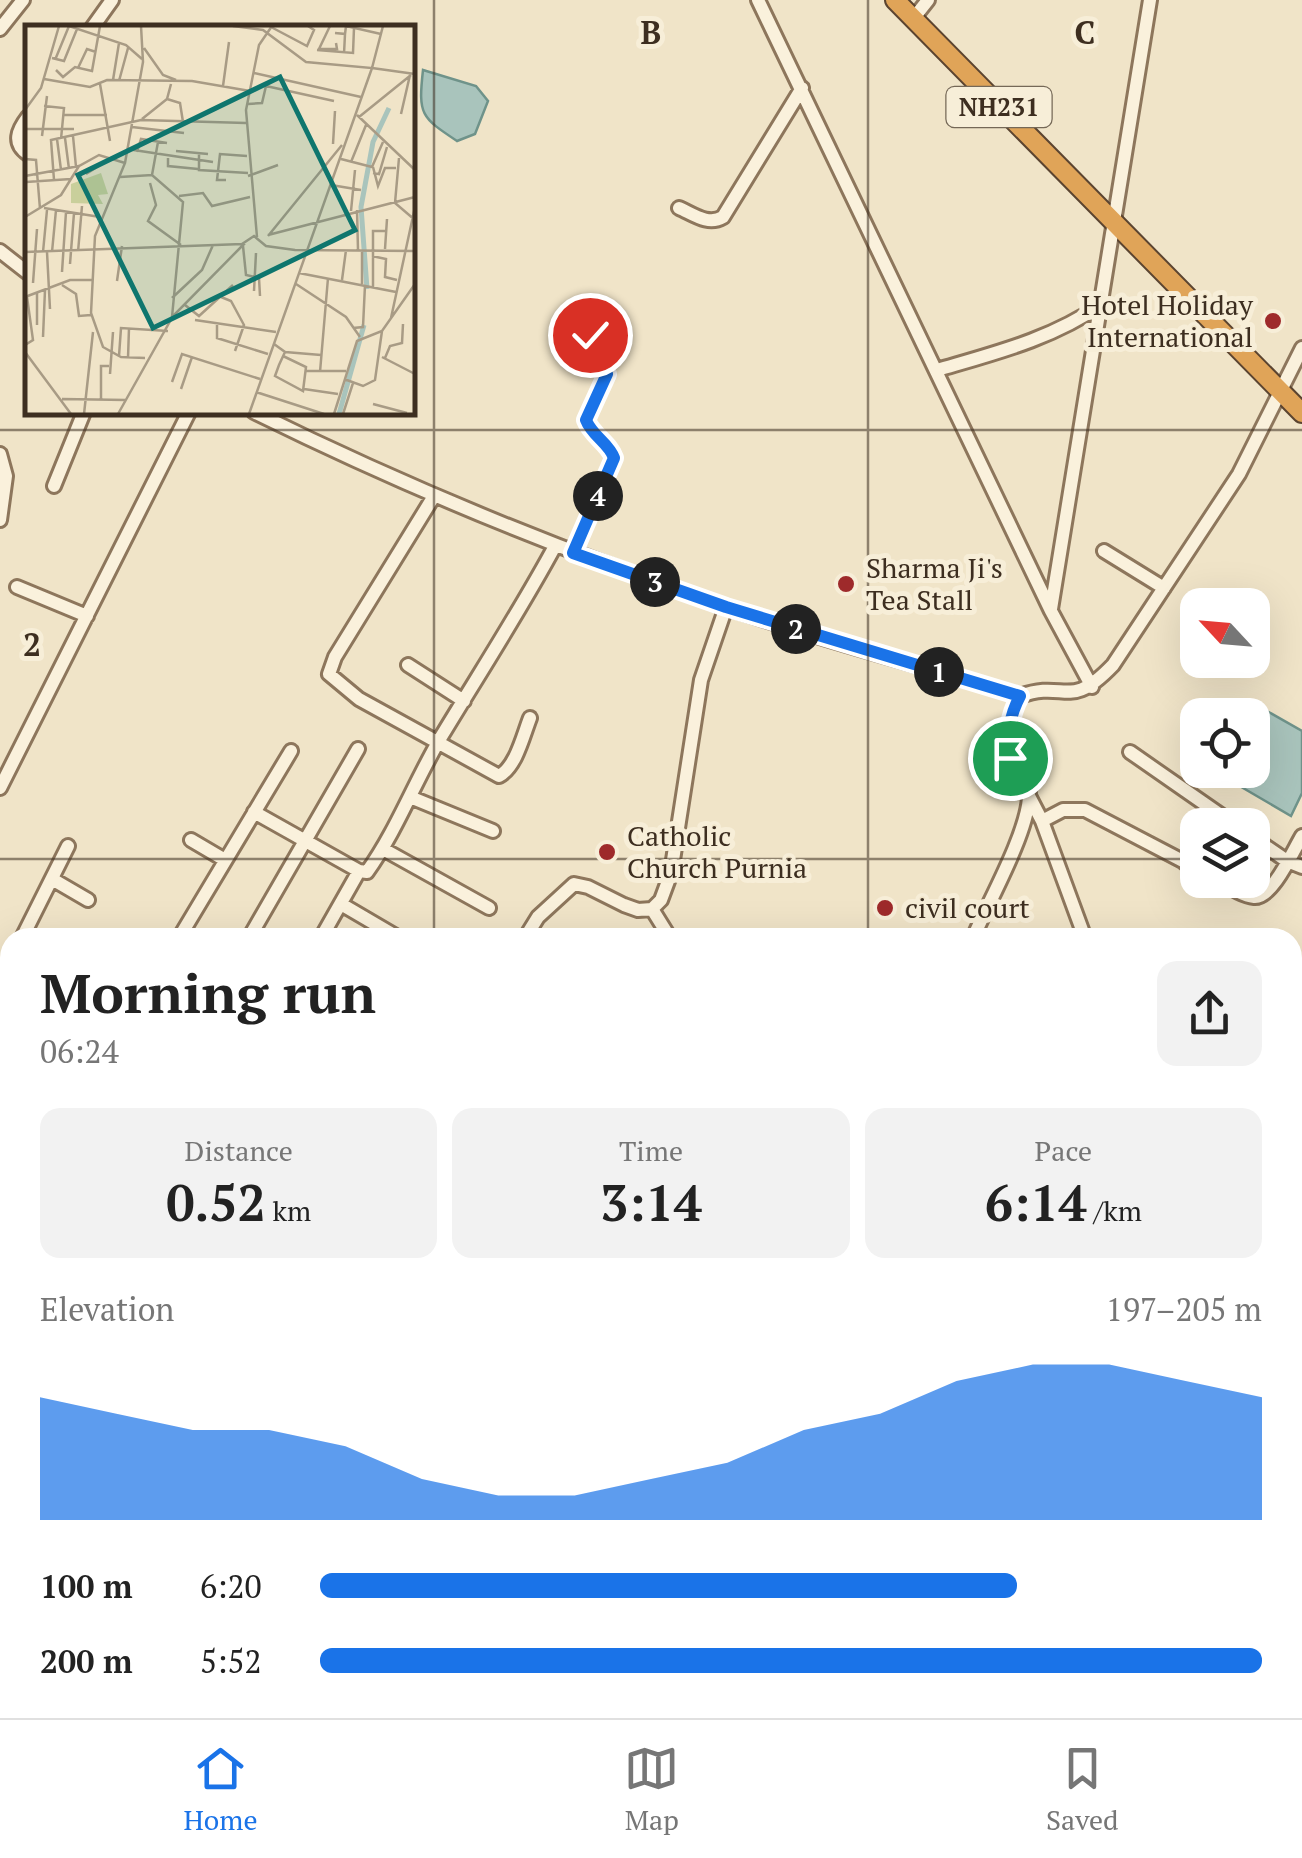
<!DOCTYPE html>
<html lang="en">
<head>
<meta charset="utf-8">
<style>
  body { margin:0; font-family:"PT Serif",serif; background:#f2f2f2; color:#222; height:100vh; display:flex; flex-direction:column; font-size:38px; white-space:nowrap }
  * { box-sizing:border-box; margin:0 }
  p { font-size:32px; color:#767676 }
  .icon { flex:none; width:55px; height:55px; fill:none; stroke:currentColor; stroke-width:2; stroke-linecap:round; stroke-linejoin:round }
  .map { position:relative; flex:1; overflow:hidden }
  .sheet { position:absolute; left:0px; top:928px; width:1302px; height:792px; display:flex; flex-direction:column; background:#fff; border-radius:30px 30px 0 0; box-shadow:0 10px 40px #0002 }
  .sheet>* { flex:none }
  .needle { width:65px; rotate:296deg }
  .controls { position:absolute; left:1180px; top:588px; display:grid; gap:20px }
  .controls a { display:grid; place-items:center; width:90px; height:90px; border-radius:20px; background:#fff; box-shadow:0 10px 40px #0002; font-size:50px }
  .pin { position:absolute; display:grid; place-items:center; width:85px; height:85px; color:#fff; margin:-42px; border:5px solid #fff; border-radius:50%; box-shadow:0 2px 10px #0007 }
  .km { position:absolute; width:50px; height:50px; margin:-25px; border-radius:50%; background:#222; color:#fff; font-size:28px; line-height:50px; text-align:center }
  .round { display:grid; place-items:center; flex:none; width:105px; height:105px; border-radius:20px; background:#f2f2f2 }
  .head { display:flex; align-items:center; justify-content:space-between; height:170px; padding:0 40px }
  h1 { font-size:55px; font-weight:700; line-height:75px }
  .metrics { display:grid; grid-template-columns:repeat(3,1fr); gap:15px; height:170px; padding:10px 40px }
  .metrics div { display:grid; align-content:center; border-radius:20px; background:#f2f2f2; text-align:center }
  .metrics b { font-size:50px; font-weight:700 }
  .metrics small { font-size:28px; font-weight:400 }
  .metrics p { font-size:28px }
  .chart { height:280px; padding:20px 40px }
  .chart p { display:flex; justify-content:space-between }
  .chart svg { width:100%; height:180px; margin-top:10px; fill:#1a73e8; opacity:.7 }
  ul { padding:0 40px; list-style:none; font-size:32px }
  li { display:grid; grid-template-columns:160px 120px 1fr; align-items:center; height:75px }
  li i { height:25px; border-radius:12px; background:#1a73e8 }
  .tab-bar { display:flex; justify-content:space-around; align-items:center; height:140px; border-top:2px solid #e0e0e0; background:#fff; font-size:28px; color:#767676 }
  .tab-bar a { display:grid; justify-items:center; gap:5px }
  .tab-bar .on { color:#1a73e8 }
  .map>svg:first-child { display:block }
  .green { fill:#c9cf9b }
  .water { fill:#a9c4bc; stroke:#6f938a; stroke-width:2.5 }
  .lines { fill:none; stroke-linecap:round; stroke-linejoin:round }
  .minor-casing { stroke:#8d765c; stroke-width:18 }
  .highway-casing { stroke:#5b4430; stroke-width:22 }
  .minor { stroke:#faf1dc; stroke-width:12 }
  .highway { stroke:#e0a458; stroke-width:18 }
  .route-casing { stroke:#fff; stroke-width:20 }
  .route { stroke:#1a73e8; stroke-width:12 }
  .grid { fill:none; stroke:#3d2e20; stroke-width:2.5; stroke-opacity:0.55 }
  .poi-dot { fill:#9e2a2b; stroke:#f7eed8; stroke-width:4 }
  .labels { text-anchor:middle; stroke-width:10; stroke-linejoin:round; paint-order:stroke }
  .shield { fill:#f7eed8; stroke:#756857; stroke-width:2.5 }
  .shield-label { font-size:25px; font-weight:bold; fill:#3d2e20 }
  .poi-label { font-size:28px; fill:#3d2e20; stroke:#f7eed8; text-anchor:start }
  .inset-river { fill:none; stroke:#a9c4bc; stroke-width:5 }
  .inset-road { fill:none; stroke:#a89b85; stroke-width:2.5 }
  .view { fill:#0f766e; fill-opacity:0.15; stroke:#0f766e; stroke-width:5 }
  .inset-edge { fill:none; stroke:#3d2e20; stroke-width:5 }
  .grid-label { font-size:32px; text-anchor:middle; font-weight:bold; fill:#3d2e20; stroke:#f7eed8; stroke-width:10; stroke-linejoin:round; paint-order:stroke }
</style>
</head>
<body>
<div class="map">
<svg width="1302" height="1718" viewBox="0 0 1302 1718">
  <rect width="100%" height="100%" fill="#f0e4c8"/>
  <!-- green -->
  <path class="green" d="M 67,1710 L 257,1710 L 256,1718 L 64,1718 Z"/>
  <!-- water -->
  <path class="water" d="M 423,70 L 476,86 L 488,101 L 475,134 L 457,141 C 421,117 418,115 423,70 Z
    M 1260,707 L 1302,731 L 1302,793 L 1291,816 L 1226,778 L 1230,770 L 1252,770 L 1253,722 Z"/>
  <g class="lines">
    <defs>
      <path id="minor" d="M 758,0 L 1051,611 L 1092,687
        M 913,19 L 928,0
        M 92,28 L 112,0
        M 0,29 L 23,0
        M 28,117 C 18,130 12,143 28,154
        M 679,208 C 693,214 708,226 723,217 L 802,88
        M 0,251 L 28,273
        M 937,370 C 995,353 1052,339 1102,304
        M 254,412 C 406,487 562,551 723,606 C 820,640 921,665 1020,696
        M 0,454 L 6,476 L 0,520
        M 54,486 L 84,412
        M 434,496 L 335,657 L 329,674 L 359,699 L 499,776 C 516,767 523,736 530,718
        M 1104,551 L 1164,588
        M 573,553 L 614,458 C 609,443 592,436 586,420 L 607,374 L 590,343 L 598,312
        M 17,587 L 87,616
        M 1051,609 L 1150,0
        M 408,665 L 464,701
        M 1130,752 L 1235,825
        M 0,788 L 189,412
        M 1029,796 L 1042,821 L 1085,938
        M 410,797 L 493,831
        M 254,812 L 359,871 L 367,872 C 397,830 415,781 441,737 C 479,674 520,611 555,546
        M 1042,821 L 1063,810 L 1085,810 L 1198,869
        M 1252,837 L 1287,861 L 1302,867
        M 191,840 L 225,860
        M 383,849 L 489,908
        M 1185,863 L 1198,839
        M 52,879 L 88,900
        M 1218,880 C 1228,886 1242,896 1254,897 C 1272,899 1293,851 1302,836
        M 341,904 L 399,938
        M 652,909 L 670,938
        M 22,938 L 68,846
        M 179,938 L 291,751
        M 249,938 L 358,749
        M 321,938 L 359,871
        M 525,938 L 538,917 L 574,884 L 588,887 L 624,905 L 638,910 L 652,909 L 661,900 L 671,873 L 701,680 L 726,607
        M 973,938 C 989,901 1026,836 1029,798 C 1030,779 1016,772 1010,756 C 1003,736 1011,714 1020,696 C 1067,679 1068,712 1113,665 L 1239,474 L 1302,348
        M 0,974 L 10,961
        M 1292,1079 L 1302,1108
        M 0,1110 L 10,1097
        M 0,1125 L 10,1132
        M 0,1200 L 10,1209
        M 0,1276 L 10,1265
        M 0,1304 L 10,1312
        M 1292,1404 L 1302,1401
        M 0,1413 L 10,1404
        M 0,1426 L 10,1442
        M 1292,1546 L 1302,1558
        M 0,1568 L 10,1572
        M 10,1605 L 10,1650
        M 367,1710 L 376,1718
        M 729,1710 L 734,1718
        M 352,1718 L 358,1710
        M 602,1718 L 606,1710"/>
      <path id="highway" d="M 895,0 L 1302,413"/>
    </defs>
    <!-- minor casing -->
    <use href="#minor" class="minor-casing"/>
    <!-- highway casing -->
    <use href="#highway" class="highway-casing"/>
    <!-- minor -->
    <use href="#minor" class="minor"/>
    <!-- highway -->
    <use href="#highway" class="highway"/>
  </g>
  <g class="lines">
    <defs>
      <path id="route" d="M 590,335 L 593,350 L 607,374 L 586,420 C 592,436 609,443 614,458 L 573,553 L 726,607 L 1020,696 C 1009,717 1007,734 1010,758"/>
    </defs>
    <!-- route casing -->
    <use href="#route" class="route-casing"/>
    <!-- route -->
    <use href="#route" class="route"/>
  </g>
  <!-- grid -->
  <path class="grid" d="M 434,0 L 434,938M 868,0 L 868,938M 0,430 L 1302,430M 0,859 L 1198,859M 1252,859 L 1302,859M 0,1289 L 10,1289M 1292,1289 L 1302,1289M 434,1710 L 434,1718M 868,1710 L 868,1718"/>
  <!-- markers -->
  <g class="poi-dot">
    <circle cx="1273" cy="321" r="10"/>
    <circle cx="846" cy="584" r="10"/>
    <circle cx="607" cy="852" r="10"/>
    <circle cx="885" cy="908" r="10"/>
  </g>
  <g class="labels">
    <!-- shield labels -->
    <rect class="shield" x="946.5" y="87" width="105" height="40" rx="8"/>
    <g class="shield-label">
      <text x="999" y="116">NH231</text>
    </g>
    <!-- poi labels -->
    <g class="poi-label">
      <text x="1253" y="315" text-anchor="end">Hotel Holiday<tspan x="1253" dy="32">International</tspan></text>
      <text x="866" y="578">Sharma Ji's<tspan x="866" dy="32">Tea Stall</tspan></text>
      <text x="627" y="846">Catholic<tspan x="627" dy="32">Church Purnia</tspan></text>
      <text x="905" y="918">civil court</text>
    </g>
  </g>
  <!-- overview -->
  <g transform="translate(25 25)">
    <rect width="390" height="390" fill="#f0e4c8"/>
    <path d="M 76,148 L 83,169 L 73,170 L 78,179 L 46,178 L 46,159 Z" fill="#c9cf9b"/>
    <path class="inset-river" d="M 342,264 L 336,182 L 348,117 L 364,83M 314,389 L 339,300"/>
    <path class="inset-road" d="M 116,1 L 118,37 L 100,138 L 70,211 L 66,288 L 78,322 L 96,332 L 120,333M 208,1 L 238,5 L 281,37 L 347,43 L 224,389M 305,1 L 294,24 L 312,24 L 311,18M 246,2 L 282,21 L 289,5 L 283,1M 310,8 L 320,9 L 319,29M 320,9 L 321,1 L 356,9M 119,23 L 138,50 L 151,55M 292,25 L 328,28 L 329,3M 27,33 L 39,36 L 52,4M 30,35 L 44,1 L 101,20 L 117,34M 53,43 L 62,24 L 71,27M 347,43 L 358,1M 347,43 L 390,49M 31,45 L 38,52 L 50,42 L 67,46 L 75,1M 229,48 L 336,72M 19,54 L 65,62 L 82,55 L 167,56 L 225,66M 88,55 L 94,18M 94,56 L 103,23M 75,59 L 85,116M 198,61 L 204,17M 142,74 L 155,78 L 158,97M 223,79 L 237,78 L 241,61 L 309,76M 19,81 L 39,83 L 36,114M 0,85 L 16,63 L 34,1M 376,89 L 385,50M 39,90 L 82,90M 332,90 L 390,145M 334,92 L 386,50M 117,94 L 142,74 L 146,59M 107,102 L 159,108M 0,104 L 49,104M 17,111 L 22,71M 48,111 L 51,142M 40,113 L 44,144M 32,114 L 36,145M 308,119 L 310,86M 102,124 L 188,137M 151,126 L 183,129M 112,127 L 116,114 L 142,118M 174,128 L 174,145 L 223,148M 143,133 L 143,141 L 173,144M 374,133 L 370,178 L 390,195M 0,134 L 11,135 L 15,184M 316,134 L 347,142 L 358,117M 326,137 L 341,100M 348,142 L 353,161 L 360,143 L 371,143M 348,148 L 354,149 L 362,122M 61,149 L 88,132M 127,150 L 133,117M 0,151 L 54,141 L 74,130 L 100,138M 223,151 L 253,140M 95,152 L 127,150 L 158,177 L 147,292M 29,155 L 26,115 L 116,95 L 221,98M 201,155 L 192,155 L 195,129 L 222,131M 1,157 L 46,154M 125,158 L 131,180 L 123,196 L 156,220M 306,160 L 336,165M 154,171 L 178,168 L 187,181 L 225,172M 19,183 L 75,192M 332,185 L 333,225M 326,186 L 330,145M 0,192 L 36,170 L 54,141M 243,210 L 390,172M 243,211 L 317,120M 232,212 L 221,85 L 234,20 L 247,1M 218,221 L 221,250 L 234,253 L 235,271M 360,224 L 362,194M 337,225 L 337,259M 0,227 L 217,219 L 229,211 L 241,221 L 270,225 L 390,226M 18,227 L 22,185M 22,227 L 25,284M 27,227 L 31,185M 53,227 L 57,181M 347,231 L 361,234 L 360,252 L 372,255M 45,239 L 49,188M 37,247 L 41,187M 274,248 L 371,267M 317,255 L 321,225M 92,256 L 97,221M 8,258 L 12,204M 271,259 L 321,292 L 335,312M 37,260 L 51,269 L 54,291 L 66,290M 348,262 L 348,206 L 361,206M 229,266 L 231,228M 12,267 L 12,300M 0,272 L 45,255 L 67,255M 196,272 L 206,276 L 219,300 L 210,326M 147,273 L 177,245 L 188,220M 160,280 L 174,291 L 208,260M 366,293 L 390,182M 170,295 L 251,307M 192,300 L 192,313 L 243,329M 328,303 L 338,302 L 340,260M 18,312 L 20,265M 249,319 L 260,327 L 254,340 L 250,351 L 278,366 L 281,342 L 258,331M 0,320 L 8,315 L 2,272M 0,327 L 46,389M 260,327 L 296,330M 94,331 L 96,303 L 143,306M 357,332 L 390,349M 103,333 L 104,303M 360,333 L 365,321 L 377,318 L 378,299M 281,346 L 321,346M 295,347 L 303,253M 85,349 L 88,307M 319,354 L 338,361 L 350,355 L 357,306M 147,357 L 157,329 L 235,354M 156,364 L 167,332M 279,364 L 313,369M 231,367 L 299,389M 37,374 L 101,375M 76,374 L 76,341 L 84,341M 348,379 L 382,388M 59,389 L 68,307M 93,389 L 148,291 L 220,218M 309,389 L 332,316 L 357,306 L 390,259M 318,389 L 328,358"/>
    <path class="view" d="M 255,52 L 330,205 L 128,303 L 53,150 Z"/>
    <rect width="390" height="390" class="inset-edge"/>
  </g>
  <g class="grid-label">
    <text x="651" y="44">B</text>
    <text x="1085" y="44">C</text>
    <text x="32" y="656">2</text>
  </g>
</svg>
<div class="controls">
<a><svg class="needle" viewBox="-14 -14 28 28"><path d="M0-13l5 13h-10z" fill="#e53935"/><path d="M0 13l5-13h-10z" fill="#767676"/></svg></a>
<a><svg class="icon" aria-label="locate" viewBox="0 0 24 24"><circle cx="12" cy="12" r="6"/><path d="M12 2v4M12 18v4M2 12h4M18 12h4"/></svg></a>
<a><svg class="icon" aria-label="layers" viewBox="0 0 24 24"><path d="M12 4l9 5-9 5-9-5zM3 14l9 5 9-5"/></svg></a>
</div>
<div class="pin" style="left:1010px;top:758px;background:#1e9e55"><svg class="icon" aria-label="arrive" viewBox="0 0 24 24"><path d="M6 21V4h12l-3 4 3 4H6"/></svg></div>
<div class="pin" style="left:590px;top:335px;background:#d93025"><svg class="icon" aria-label="check" viewBox="0 0 24 24"><path d="M5 12l5 5 9-10"/></svg></div>
<b class="km" style="left:939px;top:672px">1</b>
<b class="km" style="left:796px;top:629px">2</b>
<b class="km" style="left:655px;top:582px">3</b>
<b class="km" style="left:598px;top:496px">4</b>
<section class="sheet">
<div class="head"><div><h1>Morning run</h1><p>06:24</p></div><a class="round"><svg class="icon" aria-label="share" viewBox="0 0 24 24"><path d="M12 15V3M7 8l5-5 5 5M5 13v7h14v-7"/></svg></a></div>
<div class="metrics">
<div><p>Distance</p><b>0.52<small> km</small></b></div>
<div><p>Time</p><b>3:14</b></div>
<div><p>Pace</p><b>6:14<small> /km</small></b></div>
</div>
<div class="chart"><p><span>Elevation</span>197–205 m</p>
<svg viewBox="0 0 160 44" preserveAspectRatio="none"><path d="M0 44V14L10 18L20 22L30 22L40 26L50 34L60 38L70 38L80 34L90 30L100 22L110 18L120 10L130 6L140 6L150 10L160 14V44z"/></svg>
</div>
<ul>
<li><b>100 m</b>6:20<i style="width:74%"></i></li>
<li><b>200 m</b>5:52<i style="width:100%"></i></li>
</ul>
</section>
</div>
<nav class="tab-bar">
<a class="on"><svg class="icon" aria-label="home" viewBox="0 0 24 24"><path d="M3 11l9-7 9 7M6 9v11h12V9"/></svg>Home</a>
<a><svg class="icon" aria-label="map" viewBox="0 0 24 24"><path d="M3 6l6-2 6 2 6-2v14l-6 2-6-2-6 2zM9 4v14M15 6v14"/></svg>Map</a>
<a><svg class="icon" aria-label="saved" viewBox="0 0 24 24"><path d="M7 4h10v16l-5-4-5 4z"/></svg>Saved</a>
</nav>
</body>
</html>
